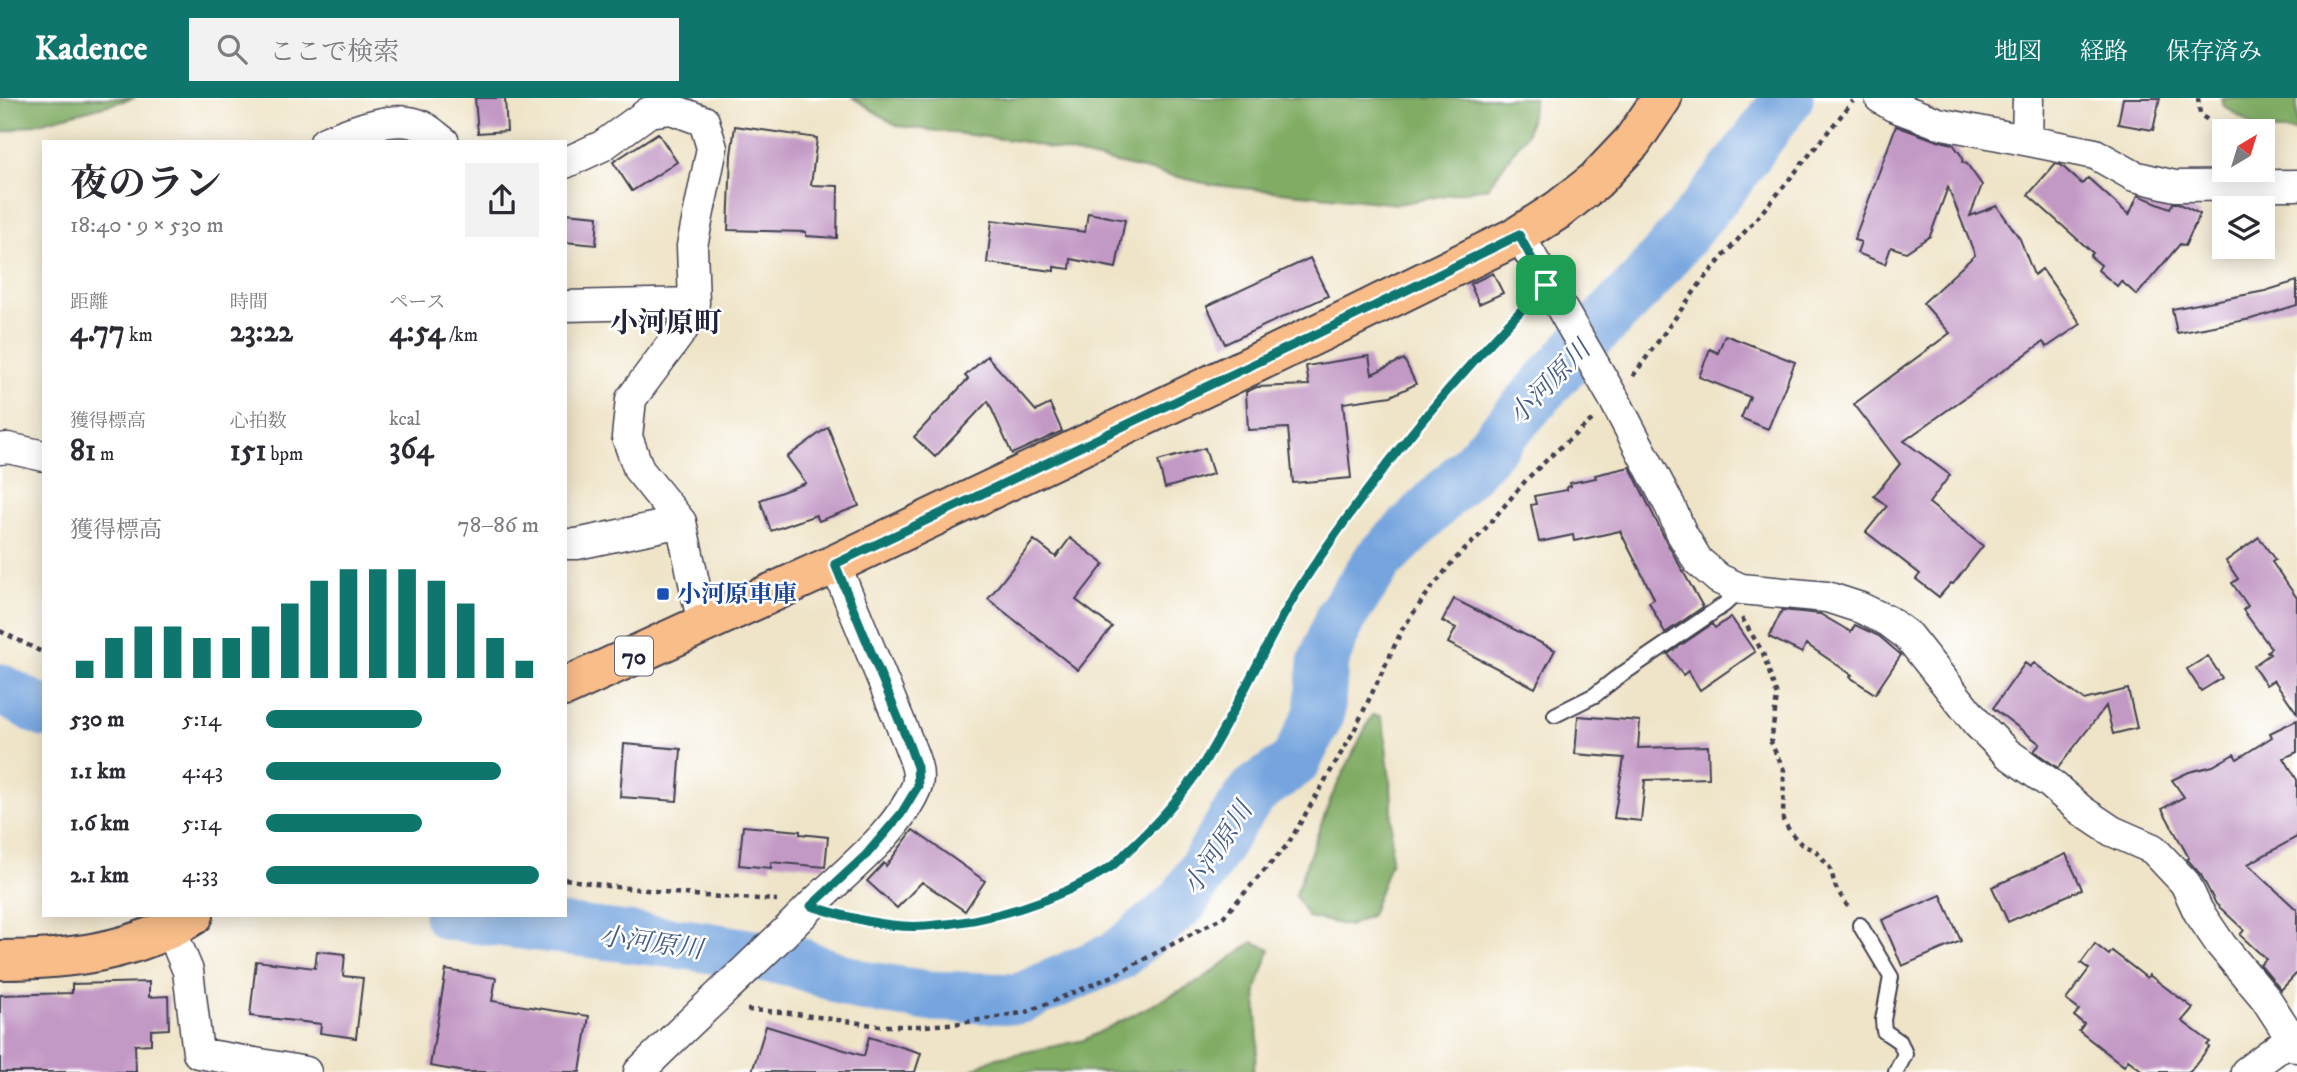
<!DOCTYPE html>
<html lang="ja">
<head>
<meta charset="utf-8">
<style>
  body { margin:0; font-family:"IM FELL DW Pica","Noto Serif JP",serif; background:#f2f2f3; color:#2b2b33; height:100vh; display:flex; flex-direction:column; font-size:26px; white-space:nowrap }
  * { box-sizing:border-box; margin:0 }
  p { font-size:23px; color:#7c7c81 }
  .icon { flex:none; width:38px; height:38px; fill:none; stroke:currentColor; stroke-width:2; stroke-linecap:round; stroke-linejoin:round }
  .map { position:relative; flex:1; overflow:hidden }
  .details { position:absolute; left:42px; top:42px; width:525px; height:777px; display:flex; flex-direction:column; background:#fff; border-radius:0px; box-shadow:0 4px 18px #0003 }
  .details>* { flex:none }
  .needle { width:46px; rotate:38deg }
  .buttons { position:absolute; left:2212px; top:21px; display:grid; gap:14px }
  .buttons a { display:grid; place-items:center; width:63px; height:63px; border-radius:0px; background:#fff; box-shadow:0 4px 18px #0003; font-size:35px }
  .pin { position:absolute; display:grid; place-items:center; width:60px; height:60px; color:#fff; margin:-30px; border-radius:14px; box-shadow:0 4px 10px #0006 }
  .round { display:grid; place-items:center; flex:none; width:74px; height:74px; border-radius:0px; background:#f2f2f3 }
  .overview { display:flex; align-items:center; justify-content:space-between; height:119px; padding:0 28px }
  h1 { font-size:38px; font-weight:700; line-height:52px }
  .stats { display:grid; grid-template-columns:repeat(3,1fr); gap:10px; height:119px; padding:7px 28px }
  .stats div { display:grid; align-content:center }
  .stats b { font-size:30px; font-weight:700 }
  .stats small { font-size:19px; font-weight:400 }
  .stats p { font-size:19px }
  .chart { height:196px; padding:14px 28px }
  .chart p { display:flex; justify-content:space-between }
  .chart svg { width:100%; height:126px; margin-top:7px; stroke:#0f766e; stroke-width:6 }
  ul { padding:0 28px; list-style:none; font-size:23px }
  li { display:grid; grid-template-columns:112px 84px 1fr; align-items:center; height:52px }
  li i { height:18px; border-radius:9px; background:#0f766e }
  header { display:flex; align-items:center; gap:42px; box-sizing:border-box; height:98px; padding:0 35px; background:#0f766e; color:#fff }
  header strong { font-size:33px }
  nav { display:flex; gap:38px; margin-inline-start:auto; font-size:24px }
  .search { width:490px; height:63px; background:#f2f2f3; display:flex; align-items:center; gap:18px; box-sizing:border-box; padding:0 24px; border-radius:0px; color:#7c7c81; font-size:26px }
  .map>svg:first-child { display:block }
  .forest { fill:#80ac63; stroke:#51674f; stroke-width:2 }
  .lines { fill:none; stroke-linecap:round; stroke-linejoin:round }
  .river { stroke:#74a4de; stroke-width:51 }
  .building { fill:#c299c5 }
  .service-casing { stroke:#413f50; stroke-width:18 }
  .minor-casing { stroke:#413f50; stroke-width:33 }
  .primary-casing { stroke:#413f50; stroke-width:42 }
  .path { stroke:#413f50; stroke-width:4.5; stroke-dasharray:5 5; stroke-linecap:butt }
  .service { stroke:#fff; stroke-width:14 }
  .minor { stroke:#fff; stroke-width:30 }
  .primary { stroke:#f8bd89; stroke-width:38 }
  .route-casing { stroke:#fff; stroke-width:14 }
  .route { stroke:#0f766e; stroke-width:9 }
  .transit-dot { fill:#1a4fb4; stroke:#fff; stroke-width:2.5 }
  .labels { text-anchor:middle; stroke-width:5; stroke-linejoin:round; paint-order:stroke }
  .shield { fill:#fff; stroke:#646476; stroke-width:2 }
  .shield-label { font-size:23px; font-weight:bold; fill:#22223b }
  .transit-label { font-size:24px; font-weight:bold; fill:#164399; stroke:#fff; text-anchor:start }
  .water-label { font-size:26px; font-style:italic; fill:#475c84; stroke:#fff }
  .quarter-label { font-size:28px; font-weight:bold; fill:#22223b; stroke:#fff }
</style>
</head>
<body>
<header>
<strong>Kadence</strong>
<div class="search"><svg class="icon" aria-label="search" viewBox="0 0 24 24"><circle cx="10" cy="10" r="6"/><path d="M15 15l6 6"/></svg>ここで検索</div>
<nav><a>地図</a><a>経路</a><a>保存済み</a></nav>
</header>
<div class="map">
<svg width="2297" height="974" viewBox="0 0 2297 974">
  <rect width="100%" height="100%" fill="#fff"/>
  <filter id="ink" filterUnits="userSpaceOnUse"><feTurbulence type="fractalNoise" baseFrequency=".0143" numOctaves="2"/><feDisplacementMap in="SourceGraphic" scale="14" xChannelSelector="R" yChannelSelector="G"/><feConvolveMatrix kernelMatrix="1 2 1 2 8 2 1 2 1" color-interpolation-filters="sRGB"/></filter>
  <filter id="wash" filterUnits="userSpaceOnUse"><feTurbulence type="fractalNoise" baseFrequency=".00686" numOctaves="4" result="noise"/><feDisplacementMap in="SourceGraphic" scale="28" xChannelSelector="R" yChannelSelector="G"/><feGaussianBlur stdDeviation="1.57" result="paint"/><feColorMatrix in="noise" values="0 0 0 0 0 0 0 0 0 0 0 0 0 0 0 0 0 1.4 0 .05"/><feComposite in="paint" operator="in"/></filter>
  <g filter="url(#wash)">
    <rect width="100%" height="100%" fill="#efe4c8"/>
    <!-- forest -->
    <path class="forest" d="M 0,0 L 135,0 L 0,35 Z
      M 853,0 L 1535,0 L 1527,35 L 1488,89 L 1398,106 L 1213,87 L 1019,43 L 897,28 Z
      M 2222,0 L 2297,0 L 2297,33 L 2260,33 L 2224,8 Z
      M 1372,617 L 1380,618 L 1384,629 L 1392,701 L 1391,763 L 1371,817 L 1349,828 L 1308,819 L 1295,797 L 1331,700 Z
      M 1253,844 L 1270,851 L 1256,892 L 1258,948 L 1253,974 L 969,974 L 992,961 L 1084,942 L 1201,882 Z"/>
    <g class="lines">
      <!-- river -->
      <path class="river" d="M 0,591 L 44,614
        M 449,817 L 699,848 L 796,864 L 861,888 L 928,898 L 1019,901 L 1117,858 L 1183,804 L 1231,725 L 1254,693 L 1295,664 L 1319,617 L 1323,565 L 1340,520 L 1378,463 L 1477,364 L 1584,244 L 1643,185 L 1728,82 L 1788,0"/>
    </g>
    <g id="blocks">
      <!-- building -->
      <path class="building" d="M 475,0 L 505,0 L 507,33 L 478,35 Z
        M 2123,0 L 2160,0 L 2153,32 L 2118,26 Z
        M 735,28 L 817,40 L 811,87 L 838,88 L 837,140 L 806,138 L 806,134 L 728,132 L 731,57 Z
        M 1896,28 L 1932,41 L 1953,46 L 1963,60 L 1962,64 L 1967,66 L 1982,87 L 1970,118 L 1997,108 L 2020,141 L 2034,177 L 2042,171 L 2081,226 L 2047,249 L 2043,244 L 1904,343 L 1950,377 L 1929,405 L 1983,448 L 1953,486 L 1951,485 L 1939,499 L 1916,481 L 1920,476 L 1866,434 L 1887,408 L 1874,398 L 1900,366 L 1854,306 L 1950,235 L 1923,205 L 1975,157 L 1948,89 L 1930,138 L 1906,154 L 1891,149 L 1885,166 L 1857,155 L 1861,144 L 1854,142 Z
        M 658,35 L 677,64 L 632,93 L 613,64 Z
        M 2055,66 L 2061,67 L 2082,86 L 2088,80 L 2129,117 L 2138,97 L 2170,110 L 2173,105 L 2178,105 L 2200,116 L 2185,148 L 2180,146 L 2137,197 L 2121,183 L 2117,188 L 2098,172 L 2101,167 L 2090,158 L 2093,155 L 2028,97 Z
        M 565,115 L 598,118 L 596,147 L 565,144 Z
        M 1088,115 L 1125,122 L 1116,170 L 1071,161 L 1070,171 L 1054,169 L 1054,173 L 987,165 L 992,122 L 1085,134 Z
        M 1310,160 L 1328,198 L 1225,246 L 1207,208 Z
        M 1493,175 L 1503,195 L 1479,206 L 1470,186 Z
        M 2297,183 L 2297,207 L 2251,221 L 2177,235 L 2172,211 L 2265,193 Z
        M 1725,237 L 1795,264 L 1768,331 L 1741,320 L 1750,299 L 1699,279 L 1710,251 L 1718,255 Z
        M 987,258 L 1036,313 L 1050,306 L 1062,333 L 1012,356 L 988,303 L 935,359 L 914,339 L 968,281 L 965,278 Z
        M 1369,258 L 1372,276 L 1404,261 L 1416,286 L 1391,298 L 1343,305 L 1351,380 L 1293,385 L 1288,330 L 1248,332 L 1246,294 L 1257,289 L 1309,287 L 1306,268 Z
        M 828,329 L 859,408 L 819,423 L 816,417 L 771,433 L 760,402 L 806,385 L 787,359 Z
        M 1205,350 L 1213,376 L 1165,390 L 1158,363 Z
        M 1630,369 L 1667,445 L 1703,509 L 1665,535 L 1649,504 L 1654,501 L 1653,498 L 1620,433 L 1574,443 L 1573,437 L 1539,444 L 1532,412 L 1531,407 L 1536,406 L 1534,398 L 1567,392 L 1567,389 L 1571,388 L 1570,385 L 1596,380 L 1595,377 Z
        M 2259,439 L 2275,462 L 2272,464 L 2297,500 L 2297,615 L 2274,582 L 2266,587 L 2253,568 L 2270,556 L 2267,553 L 2271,550 L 2243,512 L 2248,508 L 2232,485 L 2238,481 L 2226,463 Z
        M 1070,440 L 1104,466 L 1076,502 L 1112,529 L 1078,572 L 988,501 L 1034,442 L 1056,459 Z
        M 1454,501 L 1555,552 L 1535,590 L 1448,545 L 1456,530 L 1442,523 Z
        M 1782,512 L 1820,516 L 1851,534 L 1855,527 L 1879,538 L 1901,557 L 1875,596 L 1850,579 L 1852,577 L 1806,546 L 1802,555 L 1769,539 Z
        M 1731,519 L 1755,554 L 1700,592 L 1688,573 L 1683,577 L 1668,556 L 1712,526 L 1715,530 Z
        M 2208,558 L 2222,580 L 2201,593 L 2187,571 Z
        M 2025,565 L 2030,569 L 2034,565 L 2084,602 L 2128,591 L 2137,630 L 2113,636 L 2106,608 L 2058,670 L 2034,653 L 2040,646 L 1993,610 Z
        M 1578,618 L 1640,623 L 1638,650 L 1708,648 L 1709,680 L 1645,682 L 1641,723 L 1614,720 L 1624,660 L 1575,656 Z
        M 2297,622 L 2297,654 L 2284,660 L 2297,682 L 2297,739 L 2248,766 L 2297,812 L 2297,875 L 2281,892 L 2260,867 L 2266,861 L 2240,837 L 2244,832 L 2216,806 L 2201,777 L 2187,761 L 2189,760 L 2162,711 L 2184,699 L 2172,682 L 2189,674 L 2213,668 L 2234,656 L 2237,661 L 2272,639 L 2270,635 Z
        M 624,646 L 681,651 L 677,703 L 620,699 Z
        M 743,728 L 800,733 L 800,736 L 828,739 L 825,769 L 771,764 L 771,770 L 739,767 Z
        M 913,732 L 985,783 L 965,813 L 922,784 L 897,810 L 867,783 L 884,765 L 886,768 Z
        M 2066,756 L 2082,791 L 2008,824 L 1992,789 Z
        M 1941,797 L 1961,843 L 1902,868 L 1882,822 Z
        M 2095,846 L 2109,857 L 2112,853 L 2147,880 L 2149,877 L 2193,910 L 2182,923 L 2210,944 L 2207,947 L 2209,949 L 2190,974 L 2144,974 L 2128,962 L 2124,968 L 2079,933 L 2084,926 L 2074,918 L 2079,912 L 2066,902 L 2089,871 L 2081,865 Z
        M 317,853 L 345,856 L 343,878 L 363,880 L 356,940 L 320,935 L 321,926 L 250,918 L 256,863 L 315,870 Z
        M 446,872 L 496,880 L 492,903 L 589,918 L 580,974 L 465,974 L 430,968 Z
        M 149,884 L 149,899 L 168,898 L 169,931 L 151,932 L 151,946 L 135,947 L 136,974 L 0,974 L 0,897 L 72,895 L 72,886 Z
        M 766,928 L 864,958 L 869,939 L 921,955 L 915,974 L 752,974 Z"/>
    </g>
  </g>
  <g filter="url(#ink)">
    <use href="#blocks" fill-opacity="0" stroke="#413f50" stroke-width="2"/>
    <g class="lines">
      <defs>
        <path id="service" d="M 1555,617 L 1595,597 L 1615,581 L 1725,506 L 1741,491
          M 1860,827 L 1891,879 L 1883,922 L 1884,933 L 1900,944 L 1905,956 L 1896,974"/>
        <path id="minor" d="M 1880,0 L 1893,8 L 1938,25 L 2095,56 L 2134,78 L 2175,88 L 2297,87
          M 2027,42 L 2028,0
          M 325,44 C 350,34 396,14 422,28 C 430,32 437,39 444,44
          M 565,65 L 602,48 L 649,14 L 671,11 L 704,23 L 712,50 L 692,148 L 694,205 L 683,231 L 631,301 L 627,339 L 639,372 L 681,424 L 703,526
          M 1519,137 L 1614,301 L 1670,408 L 1682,436 L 1698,463 L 1719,481 L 1741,491 L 1827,499 L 1861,510 L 1888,523 L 1908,538 L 1977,625 L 2007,655 L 2051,686 L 2082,713 L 2112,733 L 2153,751 L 2185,785 L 2198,813 L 2221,847 L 2266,901 L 2297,949
          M 565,208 L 694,205
          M 0,351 L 8,350 L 44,358
          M 565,446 L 577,446 L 681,424
          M 171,832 L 188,873 L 198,955 L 306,974
          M 639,974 C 695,918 755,865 811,808 C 845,774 897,735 916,690 C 922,675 913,658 908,644 L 835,466
          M 2246,974 L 2297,936"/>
        <path id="primary" d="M 565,589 L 835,466 L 1348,221 L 1519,137 L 1558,112 L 1595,83 L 1632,44 L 1662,0
          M 0,862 C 67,862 136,854 194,817"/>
      </defs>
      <!-- service casing -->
      <use href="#service" class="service-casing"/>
      <!-- minor casing -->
      <use href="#minor" class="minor-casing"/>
      <!-- primary casing -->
      <use href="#primary" class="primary-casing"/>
      <!-- path -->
      <path class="path" d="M 2198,0 L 2200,16 L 2224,35
        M 1633,278 L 1702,183 L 1775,99 L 1853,3
        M 1742,520 L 1763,555 L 1777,598 L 1771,645 L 1784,672 L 1783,722 L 1791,735 L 1802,747 L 1816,753 L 1830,770 L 1836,790 L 1850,812
        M 0,533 L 44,555
        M 565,781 L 607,788 L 704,798 L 777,802
        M 844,817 L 891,826 L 925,828 L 976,820 L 1023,811 L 1070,791 L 1113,767 L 1152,730 L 1192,682 L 1211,654 L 1276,529 L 1347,420 L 1436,304 L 1526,207
        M 747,912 L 783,914 L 880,928 L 925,928 L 961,925 L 1027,914 L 1113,878 L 1223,819 L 1288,746 L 1354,633 L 1403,530 L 1424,500 L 1453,463 L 1479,438 L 1527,381 L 1555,354 L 1594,320"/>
      <!-- service -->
      <use href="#service" class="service"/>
      <!-- minor -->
      <use href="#minor" class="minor"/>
      <!-- primary -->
      <use href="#primary" class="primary"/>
    </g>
  </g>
  <g class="lines" filter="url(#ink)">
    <defs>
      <path id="route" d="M 1519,137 L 1546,187 C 1456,277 1382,366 1311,472 C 1272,530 1246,594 1211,653 C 1191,688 1162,720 1134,747 C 1126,754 1119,763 1111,769 C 1057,803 989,824 926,828 C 888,831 847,819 811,808 L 866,757 L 901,716 L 918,688 L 917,669 L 908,644 L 835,466 L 1348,221 Z"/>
    </defs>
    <!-- route casing -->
    <use href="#route" class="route-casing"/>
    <!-- route -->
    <use href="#route" class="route"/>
  </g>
  <!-- markers -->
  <rect class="transit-dot" x="656" y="489" width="14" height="14" rx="3.5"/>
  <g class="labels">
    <!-- shield labels -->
    <rect class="shield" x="615" y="538.5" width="38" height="39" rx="5"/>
    <g class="shield-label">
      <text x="634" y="566">70</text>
    </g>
    <!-- transit labels -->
    <g class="transit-label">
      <text x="677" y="504">小河原車庫</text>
    </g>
    <!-- water labels -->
    <g class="water-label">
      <text transform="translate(1549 284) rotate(-46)" y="9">小河原川</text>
      <text transform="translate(1217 750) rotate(-57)" y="9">小河原川</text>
      <text transform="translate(651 844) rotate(8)" y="9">小河原川</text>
    </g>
    <!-- quarter labels -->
    <g class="quarter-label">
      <text x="666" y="234">小河原町</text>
    </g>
  </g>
</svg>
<div class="buttons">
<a><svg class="needle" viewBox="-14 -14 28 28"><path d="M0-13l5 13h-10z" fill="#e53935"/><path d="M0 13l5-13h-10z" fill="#7c7c81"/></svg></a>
<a><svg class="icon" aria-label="layers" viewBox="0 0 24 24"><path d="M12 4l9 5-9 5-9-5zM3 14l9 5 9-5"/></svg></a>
</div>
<div class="pin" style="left:1546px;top:187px;background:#1e9e55"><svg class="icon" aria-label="arrive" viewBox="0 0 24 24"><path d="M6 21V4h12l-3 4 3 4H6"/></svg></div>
<section class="details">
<div class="overview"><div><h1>夜のラン</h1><p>18:40 · 9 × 530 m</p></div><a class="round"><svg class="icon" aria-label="share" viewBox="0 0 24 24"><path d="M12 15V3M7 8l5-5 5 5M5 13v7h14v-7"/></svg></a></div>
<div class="stats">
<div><p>距離</p><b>4.77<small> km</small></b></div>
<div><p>時間</p><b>23:22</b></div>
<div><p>ペース</p><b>4:54<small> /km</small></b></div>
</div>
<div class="stats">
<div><p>獲得標高</p><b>81<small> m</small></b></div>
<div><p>心拍数</p><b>151<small> bpm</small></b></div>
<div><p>kcal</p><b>364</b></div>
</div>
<div class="chart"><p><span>獲得標高</span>78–86 m</p>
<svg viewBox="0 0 160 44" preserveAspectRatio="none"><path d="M5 44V38M15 44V30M25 44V26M35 44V26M45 44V30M55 44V30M65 44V26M75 44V18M85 44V10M95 44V6M105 44V6M115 44V6M125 44V10M135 44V18M145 44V30M155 44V38"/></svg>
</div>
<ul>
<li><b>530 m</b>5:14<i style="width:57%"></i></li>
<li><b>1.1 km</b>4:43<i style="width:86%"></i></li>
<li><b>1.6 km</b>5:14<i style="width:57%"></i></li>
<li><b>2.1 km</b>4:33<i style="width:100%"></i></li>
</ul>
</section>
</div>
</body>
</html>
